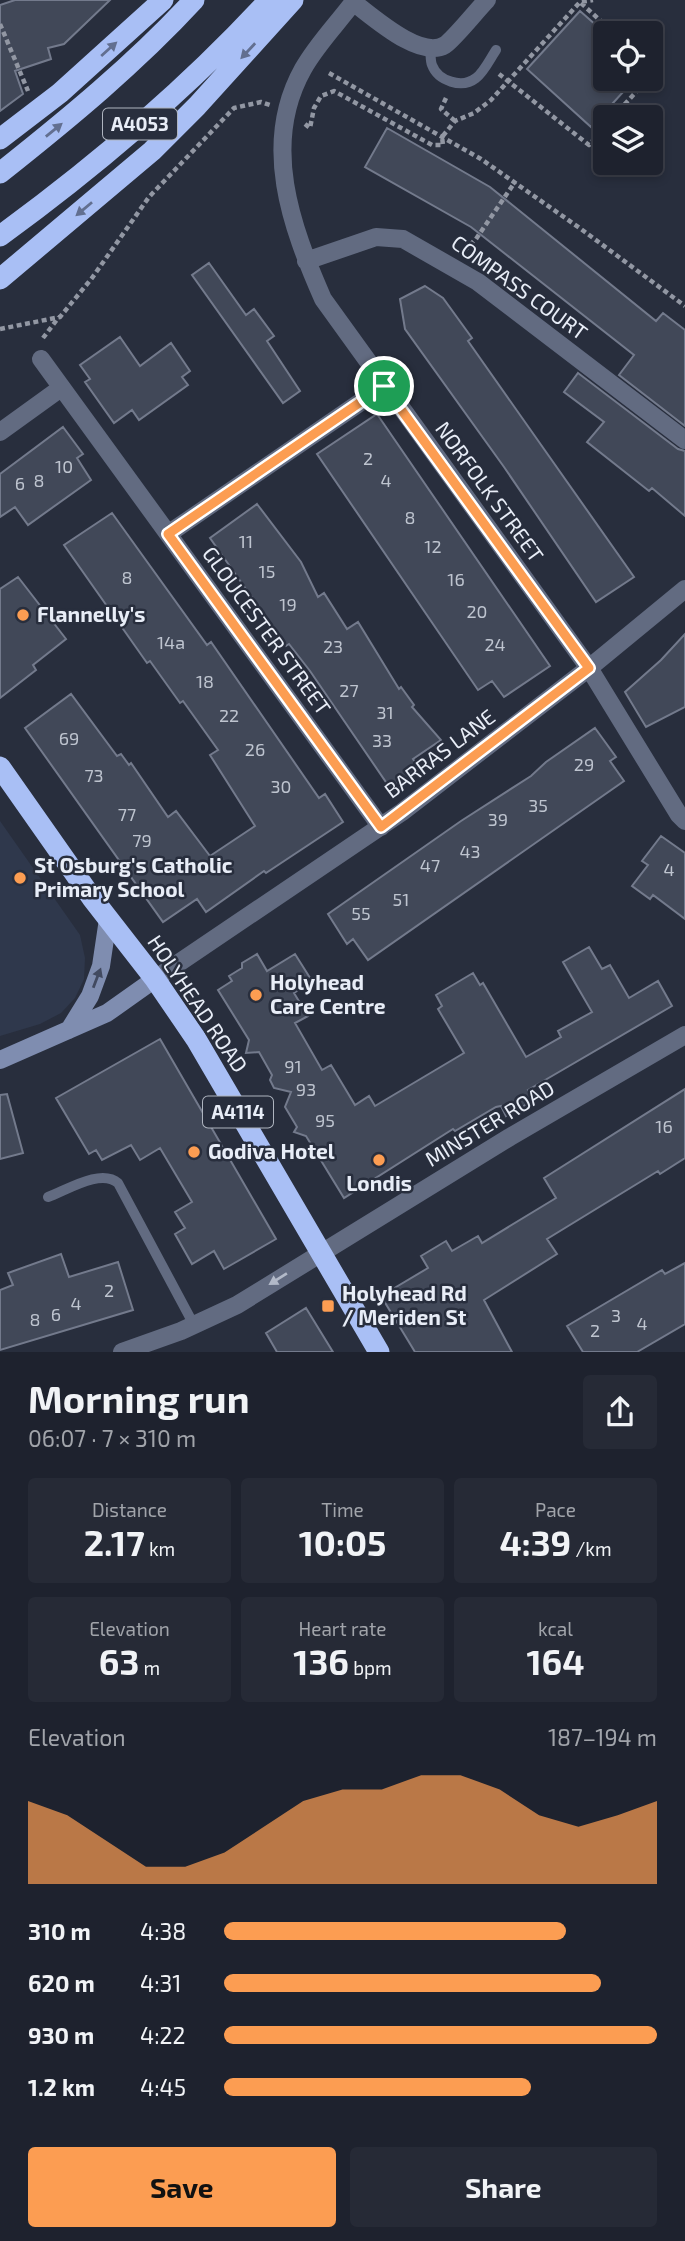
<!DOCTYPE html>
<html lang="en">
<head>
<meta charset="utf-8">
<style>
  body { margin:0; font-family:"Exo 2",sans-serif; background:#262a36; color:#f1f3f6; height:100vh; display:flex; flex-direction:column; font-size:26px; white-space:nowrap }
  * { box-sizing:border-box; margin:0 }
  p { font-size:23px; color:#a1a4aa }
  .icon { flex:none; width:38px; height:38px; fill:none; stroke:currentColor; stroke-width:2; stroke-linecap:round; stroke-linejoin:round }
  .map { position:relative; height:1352px; overflow:hidden }
  .details { display:flex; flex-direction:column; background:#1e222e; flex:1 }
  .details>* { flex:none }
  .fabs { position:absolute; left:593px; top:21px; display:grid; gap:14px }
  .fabs a { display:grid; place-items:center; width:70px; height:70px; border-radius:7px; background:#1e222e; box-shadow:0 4px 10px #0003,0 0 0 2px #3c3f4a; font-size:35px }
  .pin { position:absolute; display:grid; place-items:center; width:60px; height:60px; color:#fff; margin:-30px; border:4px solid #fff; border-radius:50%; box-shadow:0 2px 7px #0007 }
  .round { display:grid; place-items:center; flex:none; width:74px; height:74px; border-radius:7px; background:#262a36 }
  .head { display:flex; align-items:center; justify-content:space-between; height:119px; padding:0 28px }
  h1 { font-size:38px; font-weight:700; line-height:52px }
  .figures { display:grid; grid-template-columns:repeat(3,1fr); gap:10px; height:119px; padding:7px 28px }
  .figures div { display:grid; align-content:center; border-radius:7px; background:#262a36; text-align:center }
  .figures b { font-size:35px; font-weight:700 }
  .figures small { font-size:19px; font-weight:400 }
  .figures p { font-size:19px }
  .chart { height:196px; padding:14px 28px }
  .chart p { display:flex; justify-content:space-between }
  .chart svg { width:100%; height:126px; margin-top:7px; fill:#fc9d52; opacity:.7 }
  .primary-button { display:flex; gap:14px; margin-top:auto; padding:14px 28px }
  .primary-button a { flex:1; height:80px; border-radius:7px; background:#fc9d52; color:#111; font-size:28px; font-weight:700; line-height:80px; text-align:center }
  .primary-button a+a { background:#262a36; color:#f1f3f6 }
  ul { padding:0 28px; list-style:none; font-size:23px }
  li { display:grid; grid-template-columns:112px 84px 1fr; align-items:center; height:52px }
  li i { height:18px; border-radius:9px; background:#fc9d52 }
  .map>svg:first-child { display:block }
  .built { fill:#2f384c }
  .building { fill:#414858; stroke:#737a8c; stroke-width:2 }
  .lines { fill:none; stroke-linecap:round; stroke-linejoin:round }
  .path { stroke:#9297a3; stroke-width:4.5; stroke-dasharray:5 3.5; stroke-linecap:butt }
  .lane { stroke:#626b81; stroke-width:10 }
  .street { stroke:#626b81; stroke-width:18 }
  .secondary { stroke:#7f8db0; stroke-width:18 }
  .highway { stroke:#a9bff5; stroke-width:21 }
  .oneway { fill:#626f90 }
  .oneway2 { fill:#424a60 }
  .oneway3 { fill:#b2b9c8 }
  .route-casing { stroke:#fff; stroke-width:14 }
  .route { stroke:#fc9d52; stroke-width:9 }
  .poi-dot { fill:#fc9d52; stroke:#282e3d; stroke-width:2.5 }
  .labels { text-anchor:middle; stroke-width:5; stroke-linejoin:round; paint-order:stroke }
  .number-label { font-size:18px; fill:#bec4cf }
  .shield { fill:#282e3d; stroke:#aeb4bf; stroke-width:2 }
  .shield-label { font-size:19px; font-weight:bold; fill:#e8edf7 }
  .street-label { font-size:21px; fill:#e8edf7; stroke:#282e3d }
  .poi-label { font-size:21px; font-weight:bold; fill:#e8edf7; stroke:#282e3d; text-anchor:start }
</style>
</head>
<body>
<div class="map">
<svg width="685" height="1352" viewBox="0 0 685 1352">
  <rect width="100%" height="100%" fill="#282e3d"/>
  <!-- built -->
  <path class="built" d="M 0,821 L 80,935 L 85,958 L 84,979 L 75,998 L 61,1013 L 40,1024 L 0,1036 Z"/>
  <!-- building -->
  <path class="building" d="M 15,0 L 110,0 L 64,44 L 48,48 L 51,59 L 15,71 L 23,94 L 0,111 L 0,5 Z
    M 580,11 L 606,34 L 606,79 L 635,79 L 591,127 L 527,69 Z
    M 387,128 L 490,187 L 656,321 L 663,313 L 685,330 L 685,426 L 619,375 L 634,355 L 471,227 L 365,167 Z
    M 209,263 L 246,315 L 254,309 L 274,336 L 267,341 L 300,391 L 283,403 L 192,275 Z
    M 425,286 L 443,298 L 472,338 L 468,341 L 634,577 L 596,602 L 504,467 L 405,329 L 400,299 Z
    M 120,337 L 140,366 L 171,343 L 190,371 L 182,377 L 188,385 L 139,420 L 132,410 L 114,423 L 85,382 L 90,379 L 80,365 Z
    M 578,373 L 678,449 L 685,451 L 685,516 L 652,488 L 649,491 L 587,442 L 604,422 L 564,392 Z
    M 377,414 L 550,666 L 504,697 L 492,681 L 478,690 L 317,454 Z
    M 63,427 L 83,454 L 77,458 L 91,480 L 28,525 L 15,507 L 0,517 L 0,474 Z
    M 257,504 L 301,562 L 318,597 L 324,593 L 347,629 L 358,622 L 399,689 L 401,687 L 414,705 L 412,707 L 441,740 L 413,759 L 419,768 L 390,788 L 310,671 L 289,644 L 286,646 L 210,538 Z
    M 112,513 L 207,645 L 211,642 L 319,798 L 325,794 L 343,822 L 266,873 L 264,871 L 206,912 L 197,899 L 163,922 L 25,728 L 71,694 L 117,756 L 121,754 L 129,765 L 131,763 L 168,817 L 176,811 L 210,856 L 255,826 L 210,755 L 218,750 L 183,701 L 180,703 L 150,661 L 147,663 L 64,545 Z
    M 18,577 L 66,639 L 33,665 L 36,670 L 0,698 L 0,589 Z
    M 685,634 L 685,707 L 646,727 L 625,692 L 661,660 Z
    M 595,728 L 616,757 L 610,761 L 624,781 L 368,960 L 353,939 L 347,944 L 328,914 L 461,821 L 531,776 L 546,762 Z
    M 661,836 L 685,853 L 685,919 L 653,895 L 650,899 L 632,886 L 648,865 L 642,861 Z
    M 589,947 L 602,969 L 610,965 L 629,998 L 658,981 L 672,1006 L 528,1090 L 534,1100 L 506,1116 L 501,1106 L 496,1107 L 455,1131 L 453,1129 L 344,1198 L 306,1136 L 294,1132 L 297,1127 L 285,1107 L 291,1092 L 274,1088 L 270,1080 L 272,1075 L 259,1052 L 246,1053 L 249,1040 L 218,990 L 232,981 L 229,976 L 242,968 L 242,963 L 257,954 L 267,971 L 295,954 L 312,981 L 294,993 L 308,1016 L 295,1023 L 322,1070 L 331,1065 L 355,1105 L 369,1096 L 375,1106 L 464,1053 L 438,1009 L 442,1006 L 436,995 L 473,973 L 480,985 L 483,983 L 526,1057 L 561,1037 L 558,1031 L 592,1012 L 563,962 Z
    M 160,1039 L 276,1239 L 224,1269 L 214,1251 L 192,1264 L 175,1234 L 185,1228 L 175,1212 L 192,1202 L 160,1148 L 140,1160 L 131,1145 L 102,1160 L 96,1150 L 89,1154 L 56,1098 Z
    M 685,1089 L 685,1158 L 660,1174 L 658,1171 L 547,1239 L 557,1254 L 484,1300 L 512,1352 L 415,1352 L 381,1296 L 428,1268 L 421,1256 L 446,1241 L 452,1251 L 478,1236 L 482,1243 L 556,1198 L 544,1178 Z
    M 7,1094 L 23,1153 L 0,1159 L 0,1095 Z
    M 61,1254 L 69,1277 L 118,1262 L 133,1310 L 0,1350 L 0,1290 L 13,1285 L 8,1273 Z
    M 685,1263 L 685,1324 L 637,1352 L 583,1352 L 567,1326 L 662,1270 L 665,1274 Z
    M 306,1308 L 333,1352 L 277,1352 L 266,1333 Z"/>
  <g class="lines">
    <!-- path -->
    <path class="path" d="M 581,3 L 614,33
      M 0,24 L 28,91
      M 651,68 L 655,71 L 651,76
      M 329,73 L 481,159 L 581,229 L 685,306
      M 499,74 L 589,145 L 606,126
      M 446,98 L 441,109 L 455,121
      M 613,117 L 648,79
      M 305,124 L 310,128 L 314,108 L 321,96 L 334,91 L 432,145 L 443,145 L 442,137 L 455,121 L 474,113 L 491,100 L 580,2 L 593,0
      M 464,251 L 476,239 L 515,182
      M 0,329 L 60,317 L 92,278 L 149,197 L 234,108 L 261,102 L 270,105
      M 43,338 L 59,317"/>
    <!-- lane -->
    <path class="lane" d="M 430,48 C 431,53 430,60 432,65 C 438,81 462,89 476,78 C 484,72 490,59 496,50
      M 48,1197 C 67,1190 101,1168 118,1183 L 194,1325"/>
    <!-- street -->
    <path class="street" d="M 355,0 C 338,23 317,44 303,69 C 261,144 291,226 323,299 L 589,668 L 679,815 L 685,821
      M 353,2 C 372,16 420,60 445,45 C 455,38 477,10 487,0
      M 306,261 L 376,237 L 403,239 L 478,282 L 685,440
      M 41,359 L 381,827
      M 0,432 L 61,388
      M 168,534 L 384,386
      M 155,979 L 402,812 L 589,668 L 685,589
      M 122,1352 L 181,1331 L 237,1305 L 510,1137 L 685,1035"/>
    <!-- secondary -->
    <path class="secondary" d="M 69,1030 L 90,996 L 101,966 L 108,919
      M 0,1060 L 107,1013 L 155,979"/>
    <!-- highway -->
    <path class="highway" d="M 0,139 L 60,93 L 163,0
      M 0,173 C 68,119 135,64 194,0
      M 0,236 C 96,166 188,88 269,0
      M 0,279 L 152,151 L 197,106 L 293,0
      M 0,767 L 92,898 L 155,979 L 196,1039 L 379,1352"/>
  </g>
  <!-- one-way arrows -->
  <defs><path id="oneway-solid" d="M-6-.8H1V-3.2L6.5 0L1 3.2V.8H-6Z" transform="scale(1.75)"/></defs>
  <g class="oneway">
    <use href="#oneway-solid" transform="translate(109 49) rotate(-42)"/>
    <use href="#oneway-solid" transform="translate(248 51) rotate(133)"/>
    <use href="#oneway-solid" transform="translate(54 130) rotate(-39)"/>
    <use href="#oneway-solid" transform="translate(84 209) rotate(140)"/>
  </g>
  <use class="oneway2" href="#oneway-solid" transform="translate(97 978) rotate(-69)"/>
  <use class="oneway3" href="#oneway-solid" transform="translate(278 1279) rotate(148)"/>
  <g class="lines">
    <defs>
      <path id="route" d="M 384,386 L 589,668 L 381,827 L 168,534 Z"/>
    </defs>
    <!-- route casing -->
    <use href="#route" class="route-casing"/>
    <!-- route -->
    <use href="#route" class="route"/>
  </g>
  <!-- markers -->
  <g class="poi-dot">
    <circle cx="23" cy="615" r="7"/>
    <circle cx="20" cy="878" r="7"/>
    <circle cx="256" cy="995" r="7"/>
    <circle cx="194" cy="1152" r="7"/>
    <circle cx="379" cy="1160" r="7"/>
    <rect x="321" y="1299" width="14" height="14" rx="3.5"/>
  </g>
  <g class="labels">
    <!-- number labels -->
    <g class="number-label">
      <text x="368" y="465">2</text>
      <text x="64" y="473">10</text>
      <text x="39" y="487">8</text>
      <text x="386" y="487">4</text>
      <text x="20" y="490">6</text>
      <text x="410" y="524">8</text>
      <text x="246" y="548">11</text>
      <text x="433" y="553">12</text>
      <text x="267" y="578">15</text>
      <text x="127" y="584">8</text>
      <text x="456" y="586">16</text>
      <text x="288" y="611">19</text>
      <text x="477" y="618">20</text>
      <text x="171" y="649">14a</text>
      <text x="495" y="651">24</text>
      <text x="333" y="653">23</text>
      <text x="205" y="688">18</text>
      <text x="349" y="697">27</text>
      <text x="385" y="719">31</text>
      <text x="229" y="722">22</text>
      <text x="69" y="745">69</text>
      <text x="382" y="747">33</text>
      <text x="255" y="756">26</text>
      <text x="584" y="771">29</text>
      <text x="94" y="782">73</text>
      <text x="281" y="793">30</text>
      <text x="538" y="812">35</text>
      <text x="127" y="821">77</text>
      <text x="498" y="826">39</text>
      <text x="142" y="847">79</text>
      <text x="470" y="858">43</text>
      <text x="430" y="872">47</text>
      <text x="669" y="876">4</text>
      <text x="401" y="906">51</text>
      <text x="361" y="920">55</text>
      <text x="293" y="1073">91</text>
      <text x="306" y="1096">93</text>
      <text x="325" y="1127">95</text>
      <text x="664" y="1133">16</text>
      <text x="109" y="1297">2</text>
      <text x="76" y="1310">4</text>
      <text x="56" y="1321">6</text>
      <text x="616" y="1322">3</text>
      <text x="35" y="1326">8</text>
      <text x="642" y="1330">4</text>
      <text x="595" y="1337">2</text>
    </g>
    <!-- shield labels -->
    <g class="shield">
      <rect x="103" y="108.5" width="74" height="31" rx="5"/>
      <rect x="203" y="1096.5" width="70" height="31" rx="5"/>
    </g>
    <g class="shield-label">
      <text x="140" y="131">A4053</text>
      <text x="238" y="1119">A4114</text>
    </g>
    <!-- street labels -->
    <g class="street-label">
      <text transform="translate(519 288) rotate(36)" y="7">COMPASS COURT</text>
      <text transform="translate(489 492) rotate(54)" y="7">NORFOLK STREET</text>
      <text transform="translate(266 631) rotate(54)" y="7">GLOUCESTER STREET</text>
      <text transform="translate(440 754) rotate(-37)" y="7">BARRAS LANE</text>
      <text transform="translate(197 1004) rotate(56)" y="7">HOLYHEAD ROAD</text>
      <text transform="translate(490 1124) rotate(-31)" y="7">MINSTER ROAD</text>
    </g>
    <!-- poi labels -->
    <g class="poi-label">
      <text x="37" y="622">Flannelly's</text>
      <text x="34" y="873">St Osburg's Catholic<tspan x="34" dy="24">Primary School</tspan></text>
      <text x="270" y="990">Holyhead<tspan x="270" dy="24">Care Centre</tspan></text>
      <text x="208" y="1159">Godiva Hotel</text>
      <text x="379" y="1191" text-anchor="middle">Londis</text>
      <text x="342" y="1301">Holyhead Rd<tspan x="342" dy="24">/ Meriden St</tspan></text>
    </g>
  </g>
</svg>
<div class="fabs">
<a><svg class="icon" aria-label="locate" viewBox="0 0 24 24"><circle cx="12" cy="12" r="6"/><path d="M12 2v4M12 18v4M2 12h4M18 12h4"/></svg></a>
<a><svg class="icon" aria-label="layers" viewBox="0 0 24 24"><path d="M12 4l9 5-9 5-9-5zM3 14l9 5 9-5"/></svg></a>
</div>
<div class="pin" style="left:384px;top:386px;background:#1e9e55"><svg class="icon" aria-label="arrive" viewBox="0 0 24 24"><path d="M6 21V4h12l-3 4 3 4H6"/></svg></div>
</div>
<section class="details">
<div class="head"><div><h1>Morning run</h1><p>06:07 · 7 × 310 m</p></div><a class="round"><svg class="icon" aria-label="share" viewBox="0 0 24 24"><path d="M12 15V3M7 8l5-5 5 5M5 13v7h14v-7"/></svg></a></div>
<div class="figures">
<div><p>Distance</p><b>2.17<small> km</small></b></div>
<div><p>Time</p><b>10:05</b></div>
<div><p>Pace</p><b>4:39<small> /km</small></b></div>
</div>
<div class="figures">
<div><p>Elevation</p><b>63<small> m</small></b></div>
<div><p>Heart rate</p><b>136<small> bpm</small></b></div>
<div><p>kcal</p><b>164</b></div>
</div>
<div class="chart"><p><span>Elevation</span>187–194 m</p>
<svg viewBox="0 0 160 44" preserveAspectRatio="none"><path d="M0 44V15L10 20L20 29L30 38L40 38L50 33L60 24L70 15L80 11L90 11L100 6L110 6L120 11L130 20L140 24L150 20L160 15V44z"/></svg>
</div>
<ul>
<li><b>310 m</b>4:38<i style="width:79%"></i></li>
<li><b>620 m</b>4:31<i style="width:87%"></i></li>
<li><b>930 m</b>4:22<i style="width:100%"></i></li>
<li><b>1.2 km</b>4:45<i style="width:71%"></i></li>
</ul>
<div class="primary-button"><a>Save</a><a>Share</a></div>
</section>
</body>
</html>
